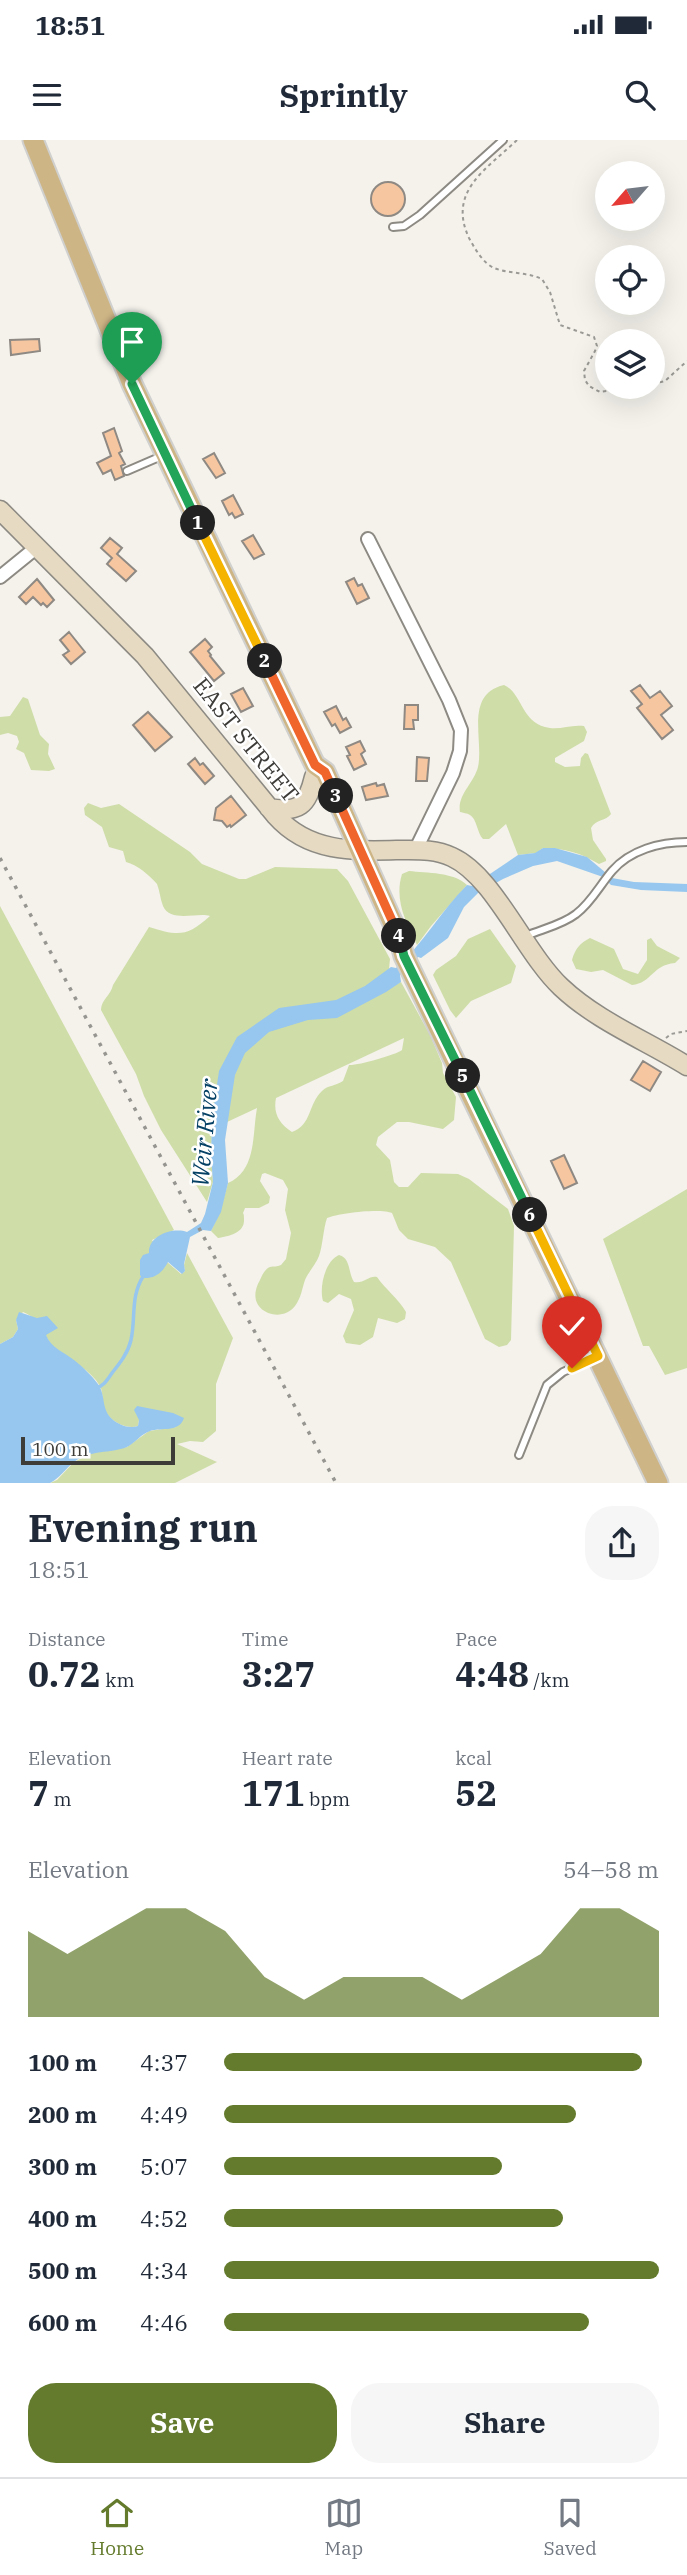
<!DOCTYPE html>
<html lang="en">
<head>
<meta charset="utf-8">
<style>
  body { margin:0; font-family:"IBM Plex Serif",serif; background:#f6f6f7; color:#1f2937; height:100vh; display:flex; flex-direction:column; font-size:26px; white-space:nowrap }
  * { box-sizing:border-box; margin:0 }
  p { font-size:23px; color:#747a83 }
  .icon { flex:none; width:38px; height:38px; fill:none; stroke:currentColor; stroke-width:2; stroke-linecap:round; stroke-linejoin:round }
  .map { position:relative; height:1343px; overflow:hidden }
  .details { display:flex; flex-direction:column; background:#fff; flex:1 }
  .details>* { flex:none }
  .needle { width:46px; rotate:242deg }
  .tools { position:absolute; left:595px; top:21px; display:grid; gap:14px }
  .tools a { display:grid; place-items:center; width:70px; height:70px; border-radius:50%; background:#fff; box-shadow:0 7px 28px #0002; font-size:35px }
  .scale { position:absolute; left:21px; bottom:18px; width:154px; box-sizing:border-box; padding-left:7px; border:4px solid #3d3c39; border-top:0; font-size:19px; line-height:24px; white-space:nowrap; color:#3d3c39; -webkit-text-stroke:5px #fff; paint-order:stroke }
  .pin { position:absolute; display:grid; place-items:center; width:60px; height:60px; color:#fff; margin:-72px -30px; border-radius:50% 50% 50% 0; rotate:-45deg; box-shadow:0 0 7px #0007 }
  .pin .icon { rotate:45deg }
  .km { position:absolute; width:35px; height:35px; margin:-18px; border-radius:50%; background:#222; color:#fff; font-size:19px; line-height:35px; text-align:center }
  .round { display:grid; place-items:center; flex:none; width:74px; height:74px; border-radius:28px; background:#f6f6f7 }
  .summary { display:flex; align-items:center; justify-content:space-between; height:119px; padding:0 28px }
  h1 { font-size:38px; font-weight:800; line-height:52px }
  .figures { display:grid; grid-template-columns:repeat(3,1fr); gap:10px; height:119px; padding:7px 28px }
  .figures div { display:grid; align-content:center }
  .figures b { font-size:35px; font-weight:800 }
  .figures small { font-size:19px; font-weight:400 }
  .figures p { font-size:19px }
  .chart { height:196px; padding:14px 28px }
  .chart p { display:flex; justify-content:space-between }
  .chart svg { width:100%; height:126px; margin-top:7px; fill:#647b2d; opacity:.7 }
  .action { display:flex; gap:14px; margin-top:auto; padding:14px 28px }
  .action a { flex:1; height:80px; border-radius:28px; background:#647b2d; color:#fff; font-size:28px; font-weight:800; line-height:80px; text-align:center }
  .action a+a { background:#f6f6f7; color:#1f2937 }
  ul { padding:0 28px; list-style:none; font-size:23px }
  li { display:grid; grid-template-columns:112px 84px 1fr; align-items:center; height:52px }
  li i { height:18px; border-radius:9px; background:#647b2d }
  .status { display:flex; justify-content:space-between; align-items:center; height:49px; padding:0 35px; background:#fff; direction:ltr }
  .status svg { height:19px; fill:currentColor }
  header { display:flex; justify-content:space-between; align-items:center; height:91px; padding:0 28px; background:#fff; font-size:32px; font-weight:800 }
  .tab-bar { display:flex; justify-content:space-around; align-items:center; height:98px; border-top:2px solid #e0e1e3; background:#fff; font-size:19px; color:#747a83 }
  .tab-bar a { display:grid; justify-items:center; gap:4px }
  .tab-bar .current { color:#647b2d }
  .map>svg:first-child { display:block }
  .green { fill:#cfdda8; fill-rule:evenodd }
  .water { fill:#97c7ee }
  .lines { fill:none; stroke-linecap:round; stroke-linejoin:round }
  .stream { stroke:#97c7ee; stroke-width:3.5 }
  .building { fill:#f5c69f; stroke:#8f8984; stroke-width:2 }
  .service-casing { stroke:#8c8a83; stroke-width:10 }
  .minor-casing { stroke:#8c8a83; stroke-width:16 }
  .secondary-casing { stroke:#8c8a83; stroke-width:21 }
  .primary-casing { stroke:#d0d0cf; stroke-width:23 }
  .path { stroke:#9b9a95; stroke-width:2; stroke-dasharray:3.5 3.5; stroke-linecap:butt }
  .service { stroke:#fff; stroke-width:6 }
  .minor { stroke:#fff; stroke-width:12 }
  .secondary { stroke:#e6dac2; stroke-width:18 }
  .primary { stroke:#ceb586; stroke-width:19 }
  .rail { stroke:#969590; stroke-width:3.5; stroke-dasharray:3.5 7; stroke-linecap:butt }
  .split-1-casing { stroke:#fff; stroke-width:14 }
  .split-2-casing { stroke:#fff; stroke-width:14 }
  .split-3-casing { stroke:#fff; stroke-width:14 }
  .split-4-casing { stroke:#fff; stroke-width:14 }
  .split-5-casing { stroke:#fff; stroke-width:14 }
  .split-6-casing { stroke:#fff; stroke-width:14 }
  .split-7-casing { stroke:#fff; stroke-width:14 }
  .split-1 { stroke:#22a559; stroke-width:9 }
  .split-2 { stroke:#f5b400; stroke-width:9 }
  .split-3 { stroke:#f0652b; stroke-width:9 }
  .split-4 { stroke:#f0652b; stroke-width:9 }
  .split-5 { stroke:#22a559; stroke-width:9 }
  .split-6 { stroke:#22a559; stroke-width:9 }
  .split-7 { stroke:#f5b400; stroke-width:9 }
  .labels { text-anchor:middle; stroke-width:5; stroke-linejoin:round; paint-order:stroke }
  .street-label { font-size:23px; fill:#3d3c39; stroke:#fff }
  .water-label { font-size:24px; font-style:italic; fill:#054065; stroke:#fff }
</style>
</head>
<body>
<div class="status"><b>18:51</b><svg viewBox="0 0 49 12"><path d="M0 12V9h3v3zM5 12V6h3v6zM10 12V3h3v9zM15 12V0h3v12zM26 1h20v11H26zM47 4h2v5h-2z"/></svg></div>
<header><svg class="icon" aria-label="menu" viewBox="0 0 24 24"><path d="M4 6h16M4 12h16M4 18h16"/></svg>Sprintly<svg class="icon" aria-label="search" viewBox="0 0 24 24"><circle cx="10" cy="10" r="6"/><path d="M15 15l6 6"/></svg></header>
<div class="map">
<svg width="687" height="1343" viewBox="0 0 687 1343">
  <rect width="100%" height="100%" fill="#f4f2eb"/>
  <!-- green -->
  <path class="green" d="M 504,545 C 522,553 521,581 545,587 C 559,591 570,584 584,586 L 587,592 L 584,601 L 555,618 L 555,622 L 565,627 L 580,626 L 581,618 L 585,613 L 588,614 L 611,674 C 606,681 596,679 591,688 L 593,700 L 606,719 L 606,721 L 599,724 C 581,713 564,708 543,708 L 536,713 L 518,715 L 506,684 L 489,699 L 483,699 C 477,693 477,679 470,675 C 467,673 463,673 460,672 C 457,655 474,643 478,627 C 484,601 464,554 504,545 Z
    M 23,557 L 28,559 L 40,595 L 49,604 L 48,614 L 55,629 L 49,631 L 31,630 L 24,613 L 16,609 L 19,602 L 17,596 L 8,593 L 0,595 L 0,577 L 10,576 Z
    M 88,663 L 101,668 L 119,664 L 190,712 L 202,724 L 239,739 L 246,739 L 275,727 L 337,729 L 348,741 L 390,819 L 389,829 L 397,844 L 401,842 L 430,895 L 442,923 L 443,933 L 456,957 L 454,980 L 443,989 L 409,982 L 397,982 L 378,997 L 376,1005 L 390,1020 L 394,1042 L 399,1047 L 408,1047 L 421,1033 L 458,1034 L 469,1039 L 508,1069 L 514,1086 L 511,1200 L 507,1205 L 499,1207 L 485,1199 L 451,1122 L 435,1107 L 408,1099 L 399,1090 L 392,1073 C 381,1068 339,1073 327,1078 C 323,1090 323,1104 319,1116 C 316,1124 309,1131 305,1140 C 302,1149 301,1158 295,1166 C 281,1185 242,1171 260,1140 C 262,1135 265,1129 270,1127 C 274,1126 277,1127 281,1125 L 286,1119 L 291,1093 L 285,1070 L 288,1049 L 283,1040 L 265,1033 L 262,1034 L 260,1041 L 270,1057 L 269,1063 L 259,1068 L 245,1068 C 241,1079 244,1068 244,1079 C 245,1093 229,1096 218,1098 L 211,1091 L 220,1072 L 228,1043 C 257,1030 252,995 257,968 L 212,989 L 211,1016 L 213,1042 L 207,1062 L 161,990 L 144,956 L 136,934 L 101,870 C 101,860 111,855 113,845 L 149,787 C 178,796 187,797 210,776 C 198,772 170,783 163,766 C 160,759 160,751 157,744 C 149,735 138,725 126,722 L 123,711 L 109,707 L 102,687 L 85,675 L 84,668 ZM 404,898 L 402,910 C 396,915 356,926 349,925 L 343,941 C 336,946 328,945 322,951 C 308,964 312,985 292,992 C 279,984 273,973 276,958 Z
    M 409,731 C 427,733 454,732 467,745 L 431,786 L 417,805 C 406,782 394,760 402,734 Z
    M 0,766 L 174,1090 L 152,1100 L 167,1122 L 181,1134 L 185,1131 L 184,1125 L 187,1113 L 233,1198 L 216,1244 L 216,1291 L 203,1302 L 190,1301 L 177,1304 L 217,1322 L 175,1343 L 50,1343 L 57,1340 L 74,1322 L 92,1313 L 127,1307 L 149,1291 L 176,1287 L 139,1280 L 138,1286 C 125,1290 107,1280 104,1267 C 102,1260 103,1252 100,1246 C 90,1229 72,1222 58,1211 C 40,1196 48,1183 23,1172 L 16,1180 L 18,1189 L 13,1197 L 0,1204 Z
    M 490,789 L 516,826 L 511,843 L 471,861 L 456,878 L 450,870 L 433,835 L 436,830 L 456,816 L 468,799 Z
    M 590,798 L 614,809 L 623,829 L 638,834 L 647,820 L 647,800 L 651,798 L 657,806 L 680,818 L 675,823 C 652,825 652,843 632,845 L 603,830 L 591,832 L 576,829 L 572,820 C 575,809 580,803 590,798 Z
    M 687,1049 L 687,1228 L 665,1235 L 649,1206 L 643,1206 L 603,1099 Z
    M 339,1115 C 351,1118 348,1133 354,1142 C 364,1144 369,1135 377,1137 C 386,1150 398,1158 406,1172 L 405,1179 L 397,1183 L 378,1178 L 373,1197 L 360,1205 L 346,1203 L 343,1196 L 354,1170 L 351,1159 L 339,1154 L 328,1163 L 323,1161 C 319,1147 325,1121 339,1115 Z"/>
  <!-- water -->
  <path class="water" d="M 543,708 L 555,708 L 587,717 L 612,738 L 634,742 L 687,744 L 687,752 L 641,750 L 611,745 L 603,737 L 557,721 L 533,726 L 503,739 L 478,753 L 464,767 L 448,798 L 421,818 L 418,817 L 400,835 L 401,842 L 386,852 L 337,878 L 308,880 L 269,892 L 245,913 L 235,935 L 225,1000 L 228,1043 L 221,1072 L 211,1091 L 203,1090 L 190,1097 L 184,1124 L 185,1131 L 182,1134 L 168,1122 C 162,1133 155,1139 142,1138 L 140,1135 L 140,1120 L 143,1115 L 149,1113 C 148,1096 172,1087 187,1092 L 201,1083 L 205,1074 L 213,1042 L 211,1016 L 212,978 L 219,931 L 237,897 L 279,868 L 336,860 L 365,846 L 391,827 L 396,828 C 423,804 441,771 467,745 L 472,746 L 518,715 L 535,713 Z
    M 19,1172 L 37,1178 L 47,1176 L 58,1188 L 46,1195 C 51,1208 64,1212 74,1220 C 83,1227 92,1236 98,1244 C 106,1255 101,1269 112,1279 C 119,1285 129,1289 138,1286 L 139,1280 L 134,1270 L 137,1266 L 173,1273 L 184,1278 C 179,1293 162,1287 150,1291 C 141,1294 135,1303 127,1307 C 110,1314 91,1309 74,1322 C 65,1329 60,1338 50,1343 L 0,1343 L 0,1204 L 13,1197 L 18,1189 L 16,1180 Z"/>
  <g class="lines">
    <!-- stream -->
    <path class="stream" d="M 96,1248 C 104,1246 107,1240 112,1233 C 120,1223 128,1213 131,1200 C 136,1177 130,1156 144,1135"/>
  </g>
  <!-- building -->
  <path class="building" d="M371 59a17 17 0 1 1 34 0a17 17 0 1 1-34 0Z
    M 39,199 L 40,211 L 11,215 L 10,200 Z
    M 114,288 L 122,311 L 119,313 L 125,324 L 121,326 L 124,336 L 115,340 L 111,330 L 103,334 L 97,323 L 111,316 L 103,293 Z
    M 214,313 L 225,333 L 216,338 L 203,319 Z
    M 233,355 L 243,374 L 235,378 L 232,373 L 229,375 L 222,361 Z
    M 253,395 L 264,414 L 254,419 L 242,401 Z
    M 110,398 L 122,408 L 117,414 L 136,431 L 126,441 L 107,424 L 112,418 L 101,408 Z
    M 354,438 L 358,446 L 362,444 L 369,458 L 357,464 L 346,442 Z
    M 37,439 L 54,460 L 47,467 L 43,463 L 41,465 L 33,457 L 26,464 L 19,457 Z
    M 69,492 L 85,512 L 71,524 L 63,515 L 69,511 L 60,500 Z
    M 205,499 L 212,507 L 208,511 L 211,515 L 210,516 L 224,533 L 214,541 L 190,512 Z
    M 640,545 L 650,558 L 660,551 L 672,566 L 661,575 L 673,590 L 662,599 L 637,568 L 642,564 L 631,551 Z
    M 243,548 L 253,566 L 241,572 L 231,554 Z
    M 405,565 L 418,565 L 418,580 L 413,580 L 414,589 L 404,589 Z
    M 336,566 L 343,580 L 346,578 L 351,587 L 340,593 L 335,584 L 332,586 L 324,572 Z
    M 148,572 L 172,597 L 155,611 L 133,585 Z
    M 360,601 L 365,611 L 361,614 L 366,624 L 354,630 L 347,616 L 350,615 L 346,607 Z
    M 417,617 L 429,618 L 427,641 L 416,641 Z
    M 195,618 L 200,625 L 203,623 L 214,636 L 205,644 L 188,624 Z
    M 376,643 L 377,646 L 384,644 L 388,656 L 366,660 L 362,647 Z
    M 231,656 L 246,675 L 231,687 L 230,685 L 227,687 L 222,681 L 214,680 L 216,668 Z
    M 643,921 L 661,932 L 650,951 L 631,940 Z
    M 564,1015 L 577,1043 L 564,1049 L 551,1021 Z"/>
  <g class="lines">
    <defs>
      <path id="service" d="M 393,87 L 404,86 L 420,75 L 503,0
        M 127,331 L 164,315
        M 526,796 C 542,789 562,785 576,774 C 591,763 600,745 612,731 C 630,710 660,702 687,702
        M 519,1315 L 547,1245 L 563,1232 L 596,1217"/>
      <path id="minor" d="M 368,399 L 449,560 L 461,590 L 460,611 L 453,633 L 416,709
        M 0,437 L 37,407"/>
      <path id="secondary" d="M 0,370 L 145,516 L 276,676 C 309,713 354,711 400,710 C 418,710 435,709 452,717 C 494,736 524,812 561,847 C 597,881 645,900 687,926
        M 269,668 C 299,673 307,666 314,637"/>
      <path id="primary" d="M 33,0 L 132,244 L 315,625 L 325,632 L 399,797 L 404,816 L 658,1343"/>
    </defs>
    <!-- service casing -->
    <use href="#service" class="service-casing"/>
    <!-- minor casing -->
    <use href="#minor" class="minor-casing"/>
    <!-- secondary casing -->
    <use href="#secondary" class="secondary-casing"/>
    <!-- primary casing -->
    <use href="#primary" class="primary-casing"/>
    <!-- path -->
    <path class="path" d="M 517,0 C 487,29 447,51 469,98 C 475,109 483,123 494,128 C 509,134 527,132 542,139 L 550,152 L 560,185 L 594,197 L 597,206 L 595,211 L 584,231 L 585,240 L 589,246 L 600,252 L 634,247
      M 653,244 L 665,241 L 687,221
      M 666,898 L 671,894 L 687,891"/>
    <!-- service -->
    <use href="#service" class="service"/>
    <!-- minor -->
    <use href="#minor" class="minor"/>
    <!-- secondary -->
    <use href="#secondary" class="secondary"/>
    <!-- primary -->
    <use href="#primary" class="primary"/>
    <!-- rail -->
    <path class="rail" d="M 0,718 L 336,1343"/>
  </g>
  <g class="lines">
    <defs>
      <path id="split-1" d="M 132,244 L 198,383"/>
      <path id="split-2" d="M 198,383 L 265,521"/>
      <path id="split-3" d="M 265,521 L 315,625 L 325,632 L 336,656"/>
      <path id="split-4" d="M 336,656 L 399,796"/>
      <path id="split-5" d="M 399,796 L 404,816 L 463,936"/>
      <path id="split-6" d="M 463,936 L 530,1075"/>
      <path id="split-7" d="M 530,1075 L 598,1216 L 572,1228"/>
    </defs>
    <!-- split-1 casing -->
    <use href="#split-1" class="split-1-casing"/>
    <!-- split-2 casing -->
    <use href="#split-2" class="split-2-casing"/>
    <!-- split-3 casing -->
    <use href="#split-3" class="split-3-casing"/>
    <!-- split-4 casing -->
    <use href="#split-4" class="split-4-casing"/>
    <!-- split-5 casing -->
    <use href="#split-5" class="split-5-casing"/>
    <!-- split-6 casing -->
    <use href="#split-6" class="split-6-casing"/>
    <!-- split-7 casing -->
    <use href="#split-7" class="split-7-casing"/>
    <!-- split-1 -->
    <use href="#split-1" class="split-1"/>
    <!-- split-2 -->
    <use href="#split-2" class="split-2"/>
    <!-- split-3 -->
    <use href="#split-3" class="split-3"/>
    <!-- split-4 -->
    <use href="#split-4" class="split-4"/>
    <!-- split-5 -->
    <use href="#split-5" class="split-5"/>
    <!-- split-6 -->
    <use href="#split-6" class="split-6"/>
    <!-- split-7 -->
    <use href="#split-7" class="split-7"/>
  </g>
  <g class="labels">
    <!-- street labels -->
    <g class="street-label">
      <text transform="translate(246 600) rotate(51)" y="8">EAST STREET</text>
    </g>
    <!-- water labels -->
    <g class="water-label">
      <text transform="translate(205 993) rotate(-85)" y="8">Weir River</text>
    </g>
  </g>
</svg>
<div class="tools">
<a><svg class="needle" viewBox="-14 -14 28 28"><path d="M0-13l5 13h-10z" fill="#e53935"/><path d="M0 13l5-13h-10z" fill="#747a83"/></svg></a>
<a><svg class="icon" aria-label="locate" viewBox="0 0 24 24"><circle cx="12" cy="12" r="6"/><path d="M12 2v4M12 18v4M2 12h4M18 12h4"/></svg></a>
<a><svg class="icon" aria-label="layers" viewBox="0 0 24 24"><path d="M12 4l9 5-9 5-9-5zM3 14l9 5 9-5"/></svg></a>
</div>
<div class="scale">100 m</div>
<div class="pin" style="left:132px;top:244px;background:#1e9e55"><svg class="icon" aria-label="arrive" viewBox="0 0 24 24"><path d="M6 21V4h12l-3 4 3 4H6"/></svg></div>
<div class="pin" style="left:572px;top:1228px;background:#d93025"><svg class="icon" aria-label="check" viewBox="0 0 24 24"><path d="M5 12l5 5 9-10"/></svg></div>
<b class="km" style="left:198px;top:383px">1</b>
<b class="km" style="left:265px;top:521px">2</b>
<b class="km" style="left:336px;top:656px">3</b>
<b class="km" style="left:399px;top:796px">4</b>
<b class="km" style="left:463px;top:936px">5</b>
<b class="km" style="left:530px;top:1075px">6</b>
</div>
<section class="details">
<div class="summary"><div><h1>Evening run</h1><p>18:51</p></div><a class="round"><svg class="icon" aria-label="share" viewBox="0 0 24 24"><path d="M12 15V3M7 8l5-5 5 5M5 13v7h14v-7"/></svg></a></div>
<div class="figures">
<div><p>Distance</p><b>0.72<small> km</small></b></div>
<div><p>Time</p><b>3:27</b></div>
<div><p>Pace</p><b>4:48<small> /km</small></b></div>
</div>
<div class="figures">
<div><p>Elevation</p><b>7<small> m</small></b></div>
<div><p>Heart rate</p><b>171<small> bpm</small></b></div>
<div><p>kcal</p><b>52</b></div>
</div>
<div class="chart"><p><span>Elevation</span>54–58 m</p>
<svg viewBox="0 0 160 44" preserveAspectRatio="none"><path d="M0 44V14L10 22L20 14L30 6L40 6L50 14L60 30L70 38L80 30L90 30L100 30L110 38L120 30L130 22L140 6L150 6L160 14V44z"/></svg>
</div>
<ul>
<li><b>100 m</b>4:37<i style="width:96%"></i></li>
<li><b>200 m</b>4:49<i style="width:81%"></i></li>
<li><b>300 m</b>5:07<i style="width:64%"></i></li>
<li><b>400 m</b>4:52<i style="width:78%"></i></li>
<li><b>500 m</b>4:34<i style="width:100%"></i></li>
<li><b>600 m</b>4:46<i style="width:84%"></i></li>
</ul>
<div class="action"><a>Save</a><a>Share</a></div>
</section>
<nav class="tab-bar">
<a class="current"><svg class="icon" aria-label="home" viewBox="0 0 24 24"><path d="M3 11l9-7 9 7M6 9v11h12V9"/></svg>Home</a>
<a><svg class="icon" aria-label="map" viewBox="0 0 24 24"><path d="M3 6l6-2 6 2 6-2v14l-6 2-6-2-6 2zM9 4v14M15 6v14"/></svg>Map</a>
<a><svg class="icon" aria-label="saved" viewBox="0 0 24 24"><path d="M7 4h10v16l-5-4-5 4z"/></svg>Saved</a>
</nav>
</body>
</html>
